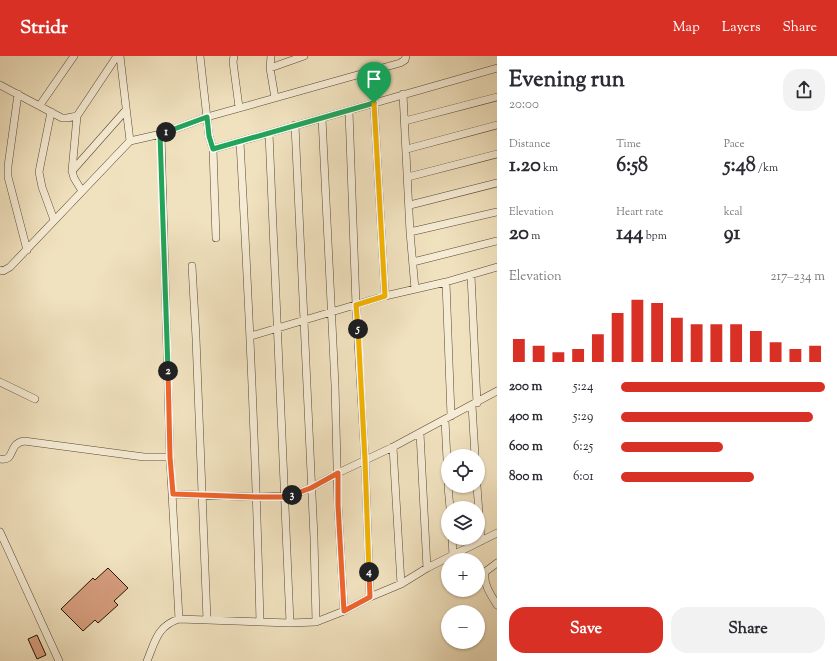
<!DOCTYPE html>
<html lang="en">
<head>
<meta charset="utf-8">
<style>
  body { margin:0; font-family:"Sorts Mill Goudy",serif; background:#f2f2f3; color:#2b2b33; height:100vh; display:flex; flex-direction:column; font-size:15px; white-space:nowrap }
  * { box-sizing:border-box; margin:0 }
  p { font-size:13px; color:#7c7c81 }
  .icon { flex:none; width:22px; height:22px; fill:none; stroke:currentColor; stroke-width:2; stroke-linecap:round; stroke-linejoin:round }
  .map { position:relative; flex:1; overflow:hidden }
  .drawer { display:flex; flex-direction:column; background:#fff; width:340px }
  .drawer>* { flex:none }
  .controls { position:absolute; left:441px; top:393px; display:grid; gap:8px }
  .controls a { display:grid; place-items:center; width:44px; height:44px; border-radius:50%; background:#fff; box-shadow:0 1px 3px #0004; font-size:20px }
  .pin { position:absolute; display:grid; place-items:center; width:34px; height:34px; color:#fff; margin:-41px -17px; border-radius:50% 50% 50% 0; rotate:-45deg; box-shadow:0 0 4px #0007 }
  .pin .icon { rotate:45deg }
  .km { position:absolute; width:20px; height:20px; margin:-10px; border-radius:50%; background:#222; color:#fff; font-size:11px; line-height:20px; text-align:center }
  .round { display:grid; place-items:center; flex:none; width:42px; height:42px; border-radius:16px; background:#f2f2f3 }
  .overview { display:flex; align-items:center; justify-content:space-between; height:68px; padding:0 12px }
  h1 { font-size:22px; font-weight:700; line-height:30px }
  .metrics { display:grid; grid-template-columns:repeat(3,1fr); gap:6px; height:68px; padding:4px 12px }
  .metrics div { display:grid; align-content:center }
  .metrics b { font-size:20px; font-weight:700 }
  .metrics small { font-size:11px; font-weight:400 }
  .metrics p { font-size:11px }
  .chart { height:112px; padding:8px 12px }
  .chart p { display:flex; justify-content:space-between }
  .chart svg { width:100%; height:72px; margin-top:4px; stroke:#d93025; stroke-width:6 }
  .cta { display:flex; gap:8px; margin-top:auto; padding:8px 12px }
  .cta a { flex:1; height:46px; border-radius:16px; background:#d93025; color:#fff; font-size:16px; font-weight:700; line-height:46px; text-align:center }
  .cta a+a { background:#f2f2f3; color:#2b2b33 }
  ul { padding:0 12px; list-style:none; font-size:13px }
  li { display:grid; grid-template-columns:64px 48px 1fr; align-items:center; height:30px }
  li i { height:10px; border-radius:5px; background:#d93025 }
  header { display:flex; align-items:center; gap:24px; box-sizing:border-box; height:56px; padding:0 20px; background:#d93025; color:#fff }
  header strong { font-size:19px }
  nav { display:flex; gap:22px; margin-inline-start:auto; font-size:14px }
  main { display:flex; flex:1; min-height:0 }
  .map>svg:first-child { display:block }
  .building { fill:#d89f80; stroke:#241300 }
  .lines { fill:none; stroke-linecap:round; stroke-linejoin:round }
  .minor-casing { stroke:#574730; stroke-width:8 }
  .minor { stroke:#f6ecd5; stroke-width:7 }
  .split-1-casing { stroke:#fff; stroke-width:8 }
  .split-2-casing { stroke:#fff; stroke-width:8 }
  .split-3-casing { stroke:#fff; stroke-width:8 }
  .split-4-casing { stroke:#fff; stroke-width:8 }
  .split-5-casing { stroke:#fff; stroke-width:8 }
  .split-6-casing { stroke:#fff; stroke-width:8 }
  .split-1 { stroke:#22a559; stroke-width:5 }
  .split-2 { stroke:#22a559; stroke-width:5 }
  .split-3 { stroke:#f0652b; stroke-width:5 }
  .split-4 { stroke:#f0652b; stroke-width:5 }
  .split-5 { stroke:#f5b400; stroke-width:5 }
  .split-6 { stroke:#f5b400; stroke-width:5 }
</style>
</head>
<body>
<header>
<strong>Stridr</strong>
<nav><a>Map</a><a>Layers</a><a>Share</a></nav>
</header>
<main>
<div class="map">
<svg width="497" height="605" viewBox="0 0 497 605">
  <rect width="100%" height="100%" fill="#f1e2bf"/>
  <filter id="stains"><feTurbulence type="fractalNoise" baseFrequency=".005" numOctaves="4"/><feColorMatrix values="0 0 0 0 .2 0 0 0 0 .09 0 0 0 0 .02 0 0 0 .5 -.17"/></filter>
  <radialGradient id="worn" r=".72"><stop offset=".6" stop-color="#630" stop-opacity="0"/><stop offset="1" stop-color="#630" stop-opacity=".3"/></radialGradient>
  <!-- building -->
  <path class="building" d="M 108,512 L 128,532 L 114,545 L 118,549 L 98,567 L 95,564 L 83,575 L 61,553 L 93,522 L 95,524 Z
    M 37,579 L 46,599 L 37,603 L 28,583 Z"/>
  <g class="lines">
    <defs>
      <path id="minor" d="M 120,0 L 130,85
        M 200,0 L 209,80 L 213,93 L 497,12
        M 234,0 L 233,6 L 239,51
        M 270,12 L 304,0
        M 0,29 L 62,62 L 67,62 L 77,60
        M 18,38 L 8,110 L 8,121 L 27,194
        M 403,38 L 410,176 L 415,233
        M 275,42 L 400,7 L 405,4 L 406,0
        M 374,47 L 385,240
        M 40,49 L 74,0
        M 349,55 L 356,249 L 365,404 L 370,541
        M 51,56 L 39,116 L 42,131 L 54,164
        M 322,62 L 335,329 L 338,449 L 344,555
        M 405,65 L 497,41
        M 295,69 L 314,482 L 316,566
        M 269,77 L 290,567
        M 161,78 L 170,401 L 179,563
        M 240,86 C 249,246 256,406 260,566
        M 213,93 L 216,182
        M 407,93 L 497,69
        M 72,115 L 126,54
        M 408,121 L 497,98
        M 82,135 L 74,122 L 72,115 L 77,60 L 117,0
        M 410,149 L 497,127
        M 410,176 L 497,156
        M 413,206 L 497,185
        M 192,210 L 196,282 L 207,564
        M 0,214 L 3,215 L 10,211 L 130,85 L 161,78 L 207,61 L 275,42 L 270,12 L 271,0
        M 471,219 L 477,347
        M 446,226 L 451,360
        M 251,280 L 385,240 L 446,226 L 497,211
        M 0,326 L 35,343
        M 472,349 L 475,400
        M 445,364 L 448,423
        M 420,377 L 427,512
        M 393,391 L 401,528
        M 0,403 C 16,406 7,388 24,385 L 144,401 L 170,401
        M 448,430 L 450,452
        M 477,430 L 481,485
        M 173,438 L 257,441 L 290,440 L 311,432 L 338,417 L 393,391 L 497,335
        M 0,476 L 59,605
        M 452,482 L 453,500
        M 497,507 L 485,516 C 483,528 491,539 497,549
        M 147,605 C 155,586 157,570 179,563 L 290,567 L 316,566 L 344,555 L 370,541 L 401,528 L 427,512 L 497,477"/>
    </defs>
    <!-- minor casing -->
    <use href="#minor" class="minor-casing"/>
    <!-- minor -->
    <use href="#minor" class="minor"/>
  </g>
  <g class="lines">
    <defs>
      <path id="split-1" d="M 166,76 L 207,61 L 209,80 L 213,93 L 374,47"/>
      <path id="split-2" d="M 166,76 L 160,78 L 168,315"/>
      <path id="split-3" d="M 168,315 L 170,401 L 173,438 L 257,441 L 284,441 L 292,439"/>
      <path id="split-4" d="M 292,439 L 311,432 L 338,417 L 338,449 L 344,555 L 370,541 L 369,516"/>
      <path id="split-5" d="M 358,273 L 365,404 L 369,516"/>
      <path id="split-6" d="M 358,273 L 356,249 L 385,240 L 374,47"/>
    </defs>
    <!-- split-1 casing -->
    <use href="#split-1" class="split-1-casing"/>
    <!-- split-2 casing -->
    <use href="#split-2" class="split-2-casing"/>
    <!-- split-3 casing -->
    <use href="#split-3" class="split-3-casing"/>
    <!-- split-4 casing -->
    <use href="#split-4" class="split-4-casing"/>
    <!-- split-5 casing -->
    <use href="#split-5" class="split-5-casing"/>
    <!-- split-6 casing -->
    <use href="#split-6" class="split-6-casing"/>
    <!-- split-1 -->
    <use href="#split-1" class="split-1"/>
    <!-- split-2 -->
    <use href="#split-2" class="split-2"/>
    <!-- split-3 -->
    <use href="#split-3" class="split-3"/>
    <!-- split-4 -->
    <use href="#split-4" class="split-4"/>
    <!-- split-5 -->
    <use href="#split-5" class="split-5"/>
    <!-- split-6 -->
    <use href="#split-6" class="split-6"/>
  </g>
  <rect width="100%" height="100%" filter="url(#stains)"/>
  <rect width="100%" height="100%" fill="url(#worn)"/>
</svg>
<div class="controls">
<a><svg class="icon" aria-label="locate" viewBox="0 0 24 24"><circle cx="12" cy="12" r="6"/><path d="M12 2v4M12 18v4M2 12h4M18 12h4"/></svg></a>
<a><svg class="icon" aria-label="layers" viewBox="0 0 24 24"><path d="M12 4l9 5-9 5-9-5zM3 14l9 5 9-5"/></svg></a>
<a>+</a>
<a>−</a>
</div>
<div class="pin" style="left:374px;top:47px;background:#1e9e55"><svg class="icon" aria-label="arrive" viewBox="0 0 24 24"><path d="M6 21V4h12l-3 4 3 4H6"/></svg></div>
<b class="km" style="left:166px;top:76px">1</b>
<b class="km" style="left:168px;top:315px">2</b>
<b class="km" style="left:292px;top:439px">3</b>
<b class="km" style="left:369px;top:516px">4</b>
<b class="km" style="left:358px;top:273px">5</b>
</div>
<section class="drawer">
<div class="overview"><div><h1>Evening run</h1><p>20:00</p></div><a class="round"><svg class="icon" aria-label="share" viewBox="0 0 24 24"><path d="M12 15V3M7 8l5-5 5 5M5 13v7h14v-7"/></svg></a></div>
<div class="metrics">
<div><p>Distance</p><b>1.20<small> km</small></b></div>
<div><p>Time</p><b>6:58</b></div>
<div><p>Pace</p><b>5:48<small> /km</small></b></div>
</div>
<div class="metrics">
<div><p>Elevation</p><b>20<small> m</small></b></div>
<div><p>Heart rate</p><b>144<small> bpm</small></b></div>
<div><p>kcal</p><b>91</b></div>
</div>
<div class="chart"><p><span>Elevation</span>217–234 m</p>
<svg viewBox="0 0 160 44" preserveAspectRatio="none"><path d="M5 44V30M15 44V34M25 44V38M35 44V36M45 44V27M55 44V14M65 44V6M75 44V8M85 44V17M95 44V21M105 44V21M115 44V21M125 44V25M135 44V32M145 44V36M155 44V34"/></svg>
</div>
<ul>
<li><b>200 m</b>5:24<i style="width:100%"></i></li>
<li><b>400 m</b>5:29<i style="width:94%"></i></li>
<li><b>600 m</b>6:25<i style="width:50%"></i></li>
<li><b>800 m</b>6:01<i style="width:65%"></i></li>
</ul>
<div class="cta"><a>Save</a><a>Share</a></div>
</section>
</main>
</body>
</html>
